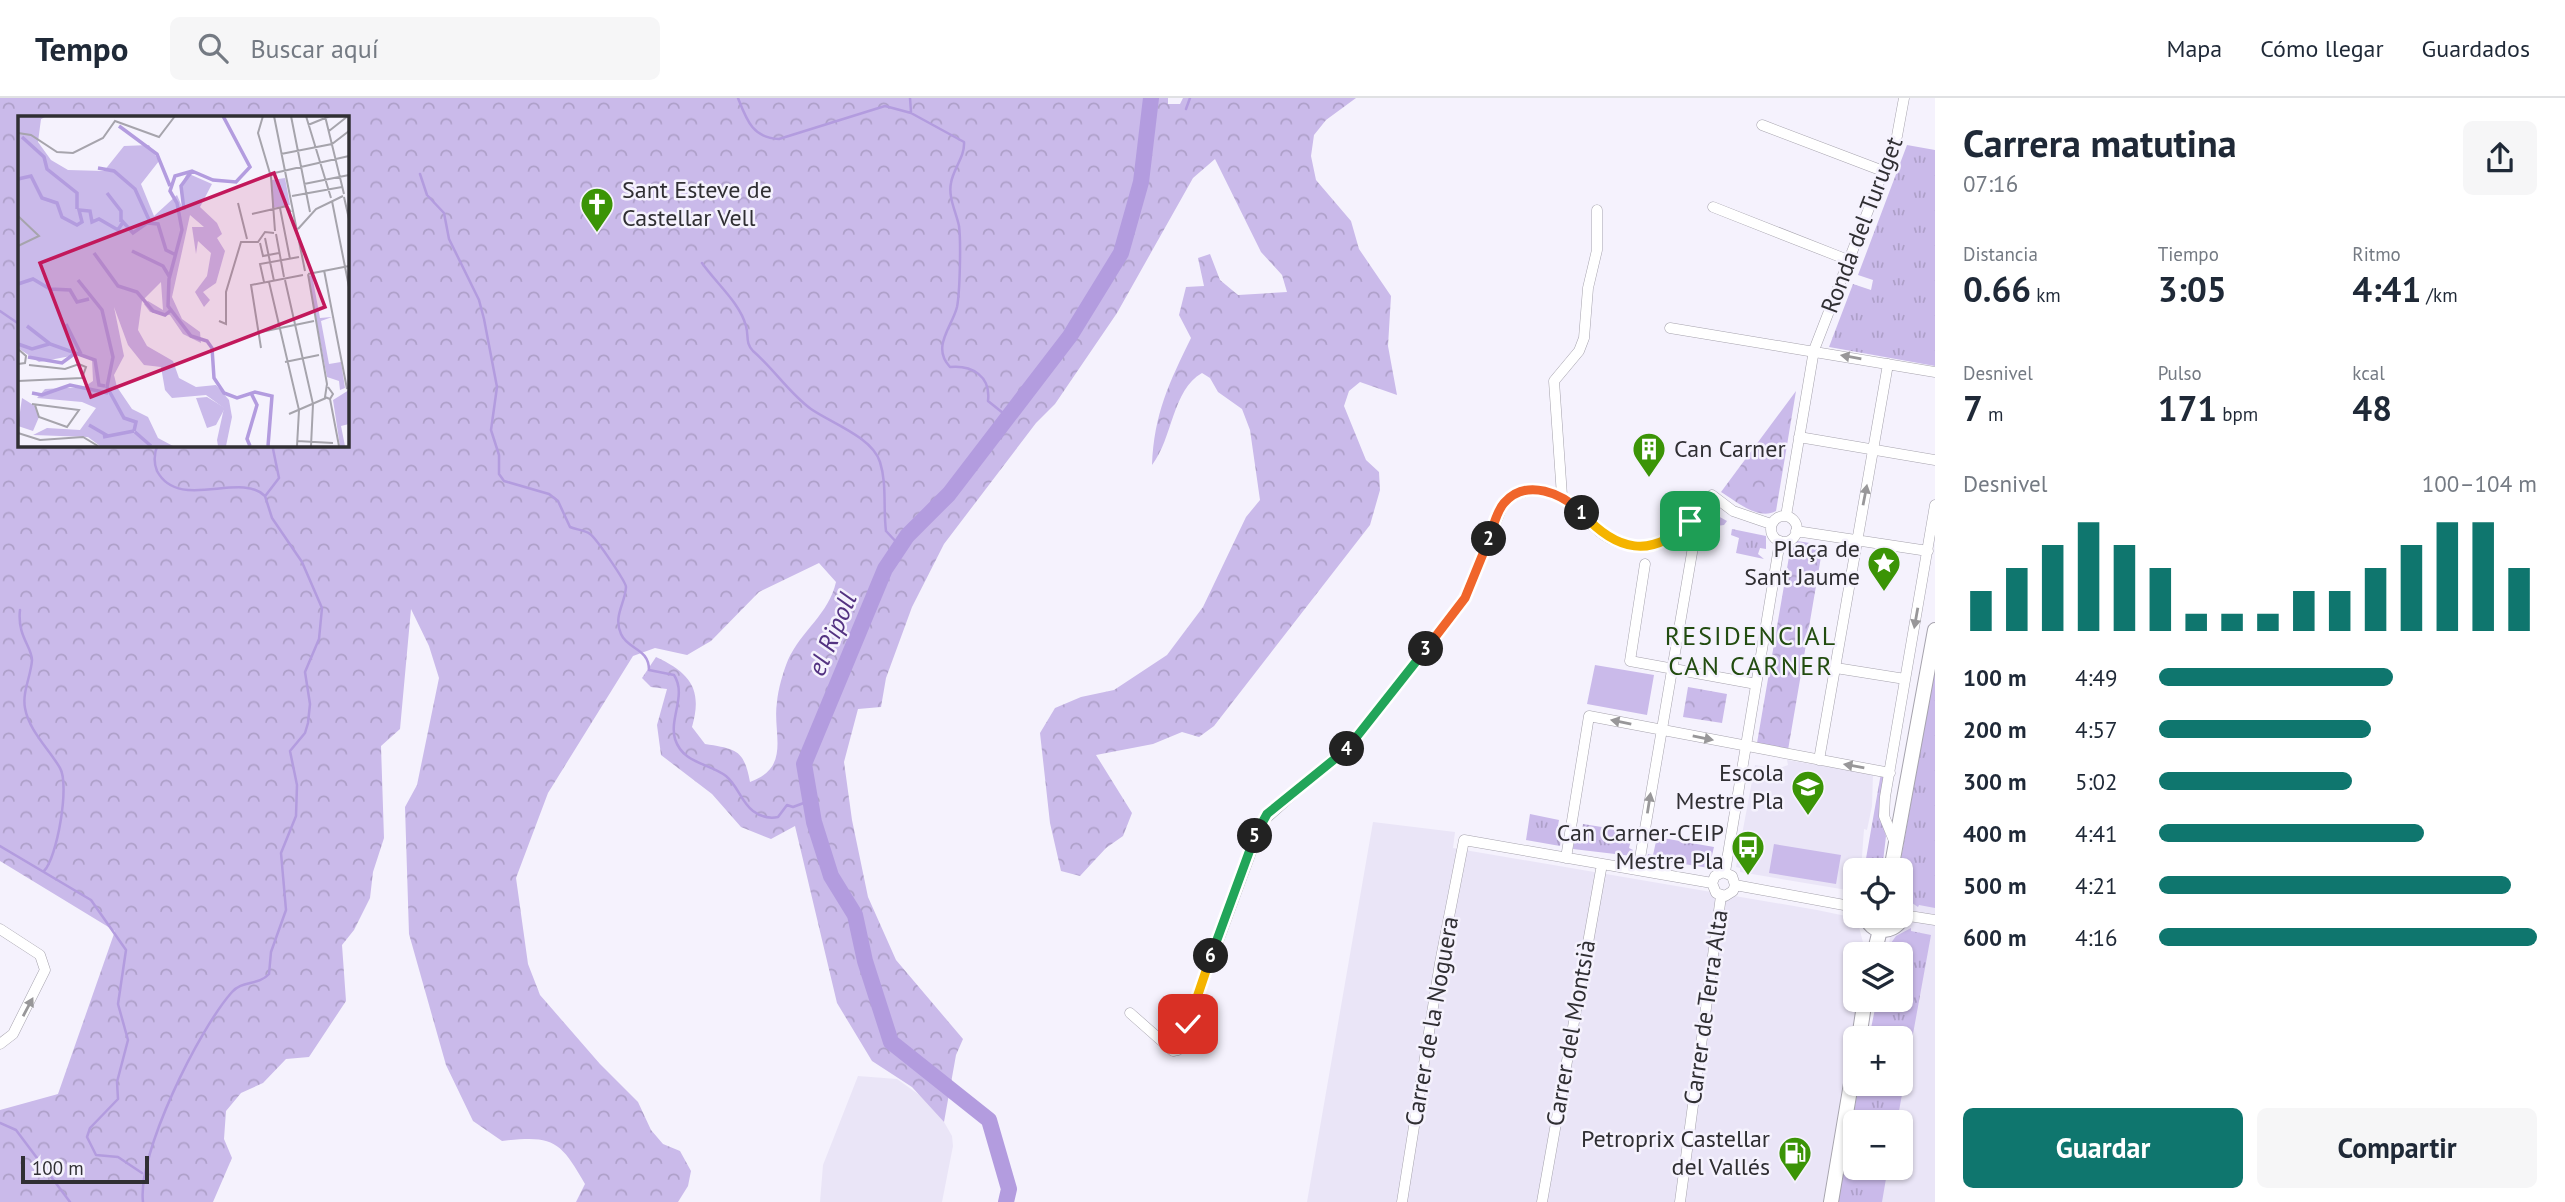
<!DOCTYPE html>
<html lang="es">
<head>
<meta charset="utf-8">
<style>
  body { margin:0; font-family:"PT Sans",sans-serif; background:#f6f6f7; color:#1f2937; height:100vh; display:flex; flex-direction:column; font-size:26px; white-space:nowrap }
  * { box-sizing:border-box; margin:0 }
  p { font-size:23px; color:#747a83 }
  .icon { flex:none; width:38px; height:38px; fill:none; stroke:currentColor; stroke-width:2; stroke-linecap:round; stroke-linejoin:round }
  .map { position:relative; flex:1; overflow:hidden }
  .sheet { display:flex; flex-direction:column; background:#fff; width:630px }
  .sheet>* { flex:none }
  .controls { position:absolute; left:1843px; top:760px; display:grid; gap:14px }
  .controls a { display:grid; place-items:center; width:70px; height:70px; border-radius:10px; background:#fff; box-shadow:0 2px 5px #0004; font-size:35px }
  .scale { position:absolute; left:21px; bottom:18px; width:128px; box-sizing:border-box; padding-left:7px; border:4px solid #302f33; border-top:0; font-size:19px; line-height:24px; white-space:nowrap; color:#302f33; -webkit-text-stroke:5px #f5f2fd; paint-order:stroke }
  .pin { position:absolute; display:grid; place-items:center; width:60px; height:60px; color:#fff; margin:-30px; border-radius:14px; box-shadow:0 4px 10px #0006 }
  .km { position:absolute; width:35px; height:35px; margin:-18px; border-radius:50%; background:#222; color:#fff; font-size:19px; line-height:35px; text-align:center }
  .round { display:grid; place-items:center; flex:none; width:74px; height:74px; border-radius:10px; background:#f6f6f7 }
  .overview { display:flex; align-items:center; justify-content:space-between; height:119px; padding:0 28px }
  h1 { font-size:38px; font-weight:700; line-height:52px }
  .stats { display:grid; grid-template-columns:repeat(3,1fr); gap:10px; height:119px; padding:7px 28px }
  .stats div { display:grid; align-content:center }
  .stats b { font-size:35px; font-weight:700 }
  .stats small { font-size:19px; font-weight:400 }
  .stats p { font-size:19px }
  .chart { height:196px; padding:14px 28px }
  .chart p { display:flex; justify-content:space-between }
  .chart svg { width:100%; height:126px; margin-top:7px; stroke:#0f766e; stroke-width:6 }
  .button { display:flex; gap:14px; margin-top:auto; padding:14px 28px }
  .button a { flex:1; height:80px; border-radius:10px; background:#0f766e; color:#fff; font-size:28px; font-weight:700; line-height:80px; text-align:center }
  .button a+a { background:#f6f6f7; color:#1f2937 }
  ul { padding:0 28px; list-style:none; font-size:23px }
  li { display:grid; grid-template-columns:112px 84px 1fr; align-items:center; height:52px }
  li i { height:18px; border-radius:9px; background:#0f766e }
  header { display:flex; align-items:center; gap:42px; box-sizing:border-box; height:98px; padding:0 35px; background:#fff; border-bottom:2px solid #e0e1e3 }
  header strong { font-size:33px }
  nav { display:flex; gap:38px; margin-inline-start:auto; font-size:24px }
  .search { width:490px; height:63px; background:#f6f6f7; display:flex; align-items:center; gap:18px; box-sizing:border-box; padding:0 24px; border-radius:10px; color:#747a83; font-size:26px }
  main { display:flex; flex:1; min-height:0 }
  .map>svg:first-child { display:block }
  .built { fill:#eae5f7 }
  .grass { fill:url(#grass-tufts) }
  .forest { fill:url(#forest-crowns); fill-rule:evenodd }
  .pitch { fill:#cabaea }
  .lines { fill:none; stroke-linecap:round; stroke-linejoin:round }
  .stream { stroke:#b39cdf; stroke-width:2.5 }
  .river { stroke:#b39cdf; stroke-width:16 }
  .street-casing { stroke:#a6a3ad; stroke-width:11 }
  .secondary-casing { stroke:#a6a3ad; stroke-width:16 }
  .street { stroke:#fff; stroke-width:10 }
  .secondary { stroke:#fff; stroke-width:14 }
  .oneway { fill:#989799 }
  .split-1-casing { stroke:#fff; stroke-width:14 }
  .split-2-casing { stroke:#fff; stroke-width:14 }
  .split-3-casing { stroke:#fff; stroke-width:14 }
  .split-4-casing { stroke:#fff; stroke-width:14 }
  .split-5-casing { stroke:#fff; stroke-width:14 }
  .split-6-casing { stroke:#fff; stroke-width:14 }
  .split-7-casing { stroke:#fff; stroke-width:14 }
  .split-1 { stroke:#f5b400; stroke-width:9 }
  .split-2 { stroke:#f0652b; stroke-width:9 }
  .split-3 { stroke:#f0652b; stroke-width:9 }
  .split-4 { stroke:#22a559; stroke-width:9 }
  .split-5 { stroke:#22a559; stroke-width:9 }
  .split-6 { stroke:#22a559; stroke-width:9 }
  .split-7 { stroke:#f5b400; stroke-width:9 }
  .labels { text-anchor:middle; stroke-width:5; stroke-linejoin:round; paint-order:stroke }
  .poi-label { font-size:24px; fill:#302f33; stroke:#f5f2fd; text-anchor:end }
  .street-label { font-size:24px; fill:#302f33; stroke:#f5f2fd }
  .water-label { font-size:26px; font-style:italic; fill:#533281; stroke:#f5f2fd }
  .neighbourhood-label { font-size:26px; letter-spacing:2px; fill:#224c10; stroke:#f5f2fd }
  .inset-river { fill:none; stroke:#b39cdf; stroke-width:3.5 }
  .inset-road { fill:none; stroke:#a6a4ac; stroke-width:2 }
  .view { fill:#c2185b; fill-opacity:0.15; stroke:#c2185b; stroke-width:3.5 }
  .inset-edge { fill:none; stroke:#302f33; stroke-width:3.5 }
</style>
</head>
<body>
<header>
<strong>Tempo</strong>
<div class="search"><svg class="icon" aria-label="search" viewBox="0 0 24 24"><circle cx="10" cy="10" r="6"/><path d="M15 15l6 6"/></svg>Buscar aquí</div>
<nav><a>Mapa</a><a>Cómo llegar</a><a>Guardados</a></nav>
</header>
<main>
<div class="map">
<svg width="1935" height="1104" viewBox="0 0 1935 1104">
  <defs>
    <pattern id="grass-tufts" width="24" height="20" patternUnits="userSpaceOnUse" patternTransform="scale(1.75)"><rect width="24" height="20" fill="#cabaea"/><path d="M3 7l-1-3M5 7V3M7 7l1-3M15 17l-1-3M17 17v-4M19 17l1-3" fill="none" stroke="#aea0c9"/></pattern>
    <pattern id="forest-crowns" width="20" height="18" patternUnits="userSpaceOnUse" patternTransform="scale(1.75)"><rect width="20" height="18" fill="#cabaea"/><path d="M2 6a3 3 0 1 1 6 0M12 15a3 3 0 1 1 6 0" fill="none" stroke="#aea0c9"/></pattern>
  </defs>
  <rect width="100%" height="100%" fill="#f5f2fd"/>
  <!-- built -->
  <path class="built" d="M 1935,576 L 1935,1104 L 1845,1104 L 1855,1069 L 1900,1069 L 1900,1024 L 1859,1024 L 1900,985 L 1900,856 L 1887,856 L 1894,817 L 1900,817 L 1901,778 Z
    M 1787,662 L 1873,676 L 1872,708 L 1867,732 L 1864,731 L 1861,772 L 1855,772 L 1853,793 L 1740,774 L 1740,770 L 1736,769 L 1755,667 L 1777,671 L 1788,667 Z
    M 1373,724 L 1455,734 L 1453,750 L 1817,812 L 1846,818 L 1858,825 L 1866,856 L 1855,856 L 1855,901 L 1858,901 L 1823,1104 L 1307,1104 Z
    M 858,978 L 897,981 L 925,1001 L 944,1024 L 952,1038 L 953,1048 L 942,1104 L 820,1104 L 823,1067 Z"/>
  <!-- grass -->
  <path class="grass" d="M 1907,47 L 1935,52 L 1935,268 L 1829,249 L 1853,186 L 1871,192 L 1873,182 L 1858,177 Z
    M 1707,412 L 1727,423 L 1724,427 L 1693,431 Z
    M 1732,431 L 1766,438 L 1766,451 L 1760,450 L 1758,456 L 1764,461 L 1736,455 L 1739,440 L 1731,437 Z
    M 1935,570 L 1935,810 L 1919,807 L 1918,809 L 1906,801 L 1899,772 Z
    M 1881,675 L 1885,676 L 1881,721 L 1886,738 L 1882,772 L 1864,772 Z
    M 1530,716 L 1559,722 L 1556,739 L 1561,741 L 1560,748 L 1526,742 Z
    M 1583,726 L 1633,734 L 1629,750 L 1633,752 L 1632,758 L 1573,751 L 1574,744 L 1580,744 Z
    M 1657,739 L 1714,749 L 1709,770 L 1647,760 L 1648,756 L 1653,757 Z
    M 1911,830 L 1911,833 L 1931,837 L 1897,1024 L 1855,1024 L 1855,1069 L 1888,1069 L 1882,1104 L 1838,1104 L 1859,985 L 1900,985 L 1900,940 L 1869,940 L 1877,901 L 1900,901 L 1900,856 L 1883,856 L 1896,838 Z"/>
  <!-- forest -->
  <path class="forest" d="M 0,0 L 1168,0 L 1168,6 L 1180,6 L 1183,0 L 1356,0 L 1326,22 L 1314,37 L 1311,58 L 1316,82 L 1351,123 L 1359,151 L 1391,198 L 1388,248 L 1397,297 L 1360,284 L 1349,293 L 1344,308 L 1366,362 L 1379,374 L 1380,392 L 1370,427 L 1214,628 L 1199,639 L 1182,634 L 1153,646 L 1096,657 L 1132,715 L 1123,738 L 1106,750 L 1080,778 L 1061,773 L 1050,725 L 1040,635 L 1055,610 L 1081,599 L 1114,592 L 1167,557 L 1203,509 L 1246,419 L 1260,402 L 1250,332 L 1242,311 L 1218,294 L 1210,280 L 1202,275 C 1172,292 1173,340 1152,367 C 1154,316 1169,285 1191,240 L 1179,217 L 1186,189 L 1204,188 L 1198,160 L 1210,156 L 1220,182 L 1238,197 L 1287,194 L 1282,177 L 1261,154 L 1215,61 L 1193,80 L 1117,215 L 1055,306 L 1036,325 L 944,446 L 912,509 L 886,580 L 881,609 L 858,611 L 844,664 L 852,722 L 868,799 L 896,862 L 963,941 L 956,957 L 944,1024 L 912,989 L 872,963 L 837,905 L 795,728 L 771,741 L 741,729 L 712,696 L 661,657 L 657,627 L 667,591 L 651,589 L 642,580 L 656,559 C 690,575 703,591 692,629 L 705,646 C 737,651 744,652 750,684 C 792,669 772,635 777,604 C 778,592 783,574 788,562 C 801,533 829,516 836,484 L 819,465 L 759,494 L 711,543 L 687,557 L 655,550 L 633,558 L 548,695 L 516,780 L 528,866 L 540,897 L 600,966 L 638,1004 L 651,1032 L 663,1046 L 680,1053 L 691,1073 L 688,1088 L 678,1104 L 576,1104 L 585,1086 C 560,1042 553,1037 502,1043 L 473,1023 L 446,967 L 409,836 L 405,709 L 417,687 L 439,580 L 429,548 L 411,511 L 400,631 L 381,648 L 384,740 L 373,774 L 370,800 L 354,832 L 342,847 L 346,903 L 309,959 L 286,961 L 263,985 L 241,995 L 226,1013 L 224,1041 L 232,1060 L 213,1104 L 0,1104 L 0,1012 L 58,996 L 115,833 L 0,763 ZM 346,19 L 346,346 L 19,346 L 19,19 Z
    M 1796,293 L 1776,413 C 1758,423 1736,403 1721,394 Z
    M 1797,443 L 1823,447 L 1788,652 L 1757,645 L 1791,447 Z
    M 1688,589 L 1727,596 L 1722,625 L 1683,619 Z"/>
  <!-- pitch -->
  <path class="pitch" d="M 1798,445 L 1816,448 L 1812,469 L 1794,466 Z
    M 1595,567 L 1654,577 L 1647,617 L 1587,606 Z
    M 1774,746 L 1841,757 L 1836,786 L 1769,775 Z"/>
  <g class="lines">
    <!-- stream -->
    <path class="stream" d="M 738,0 C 747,23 753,40 779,41 L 885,8 L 911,15 L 964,44 C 965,59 953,71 951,85 C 948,99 956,114 959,128 C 961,143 960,194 957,209 C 952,229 931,249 950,269 C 972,267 991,278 988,303 L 1008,319
      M 910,0 L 911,14
      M 1186,11 L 1190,0
      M 420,76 L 427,97 L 444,115 L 449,141 L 479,202 L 484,221 L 497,289 L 491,332 L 499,357 L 499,376 L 504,383 L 549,396 L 558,403 L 570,429 C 577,432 585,432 590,436 C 596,440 626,484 626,489 C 625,506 613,518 621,536 C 628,552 649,550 649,572 L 674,577 C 687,597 669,620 675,641 C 683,666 709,665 726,678 C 738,688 741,704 753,713 C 761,719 768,721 778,719 L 787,707 L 793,709 L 809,703
      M 702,165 C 716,185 740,205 746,228 C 749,239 745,244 753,253 C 774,271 789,295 811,311 C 831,325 872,339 880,364 C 887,386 883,409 886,433 L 900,448
      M 0,213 L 19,226
      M 158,346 C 154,355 153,363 157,373 C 179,414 240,373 265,398
      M 266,397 L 279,380 L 272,346
      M 20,512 C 17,538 32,549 32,562 C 31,578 22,594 25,610 C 29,633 49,651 60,670 C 70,687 57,760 44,773
      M 0,748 L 91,802 L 126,852 L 118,906 L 128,942 L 117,984 L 118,1001 L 90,1030 L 87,1039 L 96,1057 L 118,1059 L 142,1075
      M 0,1025 L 16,1032 L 70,1104
      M 143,1104 C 137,1056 199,931 232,894 C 242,882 258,888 269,876 L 271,854 L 286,812 L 281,755 L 296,718 L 297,687 L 290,653 L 305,635 L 308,625 L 310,606 L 305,574 L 319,541 L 322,510 L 302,464 L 272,420 L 265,398"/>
    <!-- river -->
    <path class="river" d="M 1006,1104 L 1009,1091 L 989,1022 L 891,944 L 865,863 L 855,817 L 831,778 L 814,724 L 804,666 L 885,471 L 907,438 L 949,396 L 1070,238 L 1121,155 L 1141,84 L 1151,0"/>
    <defs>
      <path id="street" d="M 1762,27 L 1883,73
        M 1713,109 L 1848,162
        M 1670,230 L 1935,274
        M 1799,339 L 1935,362
        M 1562,398 L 1554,283 L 1579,253 L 1584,240 L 1588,190 L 1597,152 L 1597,112
        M 1786,418 L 1814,252 L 1897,38 L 1904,0
        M1771 431a13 13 0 1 1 26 0a13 13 0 1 1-26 0Z
        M 1796,433 L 1928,453
        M 1645,466 L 1630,563 L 1756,586
        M 1836,570 L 1905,581
        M 1819,662 L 1888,266
        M 1895,745 L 1884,718 L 1885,699 L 1935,407
        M 1566,760 L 1589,618 L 1890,675
        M 1638,772 L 1694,443
        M 1725,774 L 1780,443
        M 1712,785 L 1715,778 L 1723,774 L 1732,778 L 1735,787
        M 1712,785 L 1716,795 L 1725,798 L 1733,793 L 1735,787
        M 1735,787 L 1855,809
        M 1903,817 L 1935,822
        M 0,831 L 40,857 L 45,872 L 13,936 L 0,946
        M 1130,915 L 1173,953 L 1178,952 L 1262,724 L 1357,639 L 1465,500 L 1502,409 C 1508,400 1518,395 1528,393 C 1564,387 1576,416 1600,434 C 1623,452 1657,454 1680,434 C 1692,423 1701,410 1712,397 L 1733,413 L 1771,426
        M 1402,1104 L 1440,865 L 1464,742 L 1712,785
        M 1542,1104 L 1602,766
        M 1680,1104 L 1721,798"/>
      <path id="secondary" d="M 1891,772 L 1935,532
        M 1865,817 C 1871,836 1891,837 1902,821 L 1900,803
        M 1874,856 L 1880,832
        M 1859,940 L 1865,901
        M 1831,1104 L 1855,962"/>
    </defs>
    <!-- street casing -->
    <use href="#street" class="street-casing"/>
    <!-- secondary casing -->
    <use href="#secondary" class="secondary-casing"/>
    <!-- street -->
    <use href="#street" class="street"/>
    <!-- secondary -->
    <use href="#secondary" class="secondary"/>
  </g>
  <!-- one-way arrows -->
  <defs><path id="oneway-solid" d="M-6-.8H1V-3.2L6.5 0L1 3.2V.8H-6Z" transform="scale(1.75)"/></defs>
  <g class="oneway">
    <use href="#oneway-solid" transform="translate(1851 259) rotate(-170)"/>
    <use href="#oneway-solid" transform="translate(1865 397) rotate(-79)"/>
    <use href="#oneway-solid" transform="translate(1916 520) rotate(100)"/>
    <use href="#oneway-solid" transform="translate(1621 624) rotate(-169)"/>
    <use href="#oneway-solid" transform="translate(1703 640) rotate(11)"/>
    <use href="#oneway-solid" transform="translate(1854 668) rotate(-170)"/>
    <use href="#oneway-solid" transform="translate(1649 705) rotate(-81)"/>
    <use href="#oneway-solid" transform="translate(28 909) rotate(-62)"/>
  </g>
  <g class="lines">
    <defs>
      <path id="split-1" d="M 1582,415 C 1616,453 1652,462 1690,423"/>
      <path id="split-2" d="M 1489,441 C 1493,430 1496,414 1504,405 C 1527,379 1563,396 1582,415"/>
      <path id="split-3" d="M 1426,551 L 1465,500 L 1489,441"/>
      <path id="split-4" d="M 1347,651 L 1426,551"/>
      <path id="split-5" d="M 1255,738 L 1267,716 L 1347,651"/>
      <path id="split-6" d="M 1211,858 L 1255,738"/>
      <path id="split-7" d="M 1188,926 L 1211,858"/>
    </defs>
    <!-- split-1 casing -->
    <use href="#split-1" class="split-1-casing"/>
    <!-- split-2 casing -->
    <use href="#split-2" class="split-2-casing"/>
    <!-- split-3 casing -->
    <use href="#split-3" class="split-3-casing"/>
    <!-- split-4 casing -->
    <use href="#split-4" class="split-4-casing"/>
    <!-- split-5 casing -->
    <use href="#split-5" class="split-5-casing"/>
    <!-- split-6 casing -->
    <use href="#split-6" class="split-6-casing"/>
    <!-- split-7 casing -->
    <use href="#split-7" class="split-7-casing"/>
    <!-- split-1 -->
    <use href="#split-1" class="split-1"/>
    <!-- split-2 -->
    <use href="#split-2" class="split-2"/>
    <!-- split-3 -->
    <use href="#split-3" class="split-3"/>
    <!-- split-4 -->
    <use href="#split-4" class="split-4"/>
    <!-- split-5 -->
    <use href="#split-5" class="split-5"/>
    <!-- split-6 -->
    <use href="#split-6" class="split-6"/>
    <!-- split-7 -->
    <use href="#split-7" class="split-7"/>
  </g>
  <!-- icons -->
  <defs>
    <symbol id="church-pin" viewBox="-11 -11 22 30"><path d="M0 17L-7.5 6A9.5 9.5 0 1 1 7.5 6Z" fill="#3b9406" stroke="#f5f2fd"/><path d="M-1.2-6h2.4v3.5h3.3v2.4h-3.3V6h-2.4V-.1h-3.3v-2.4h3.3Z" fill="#fff"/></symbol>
    <symbol id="building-pin" viewBox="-11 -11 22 30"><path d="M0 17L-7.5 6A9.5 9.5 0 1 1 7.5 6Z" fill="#3b9406" stroke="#f5f2fd"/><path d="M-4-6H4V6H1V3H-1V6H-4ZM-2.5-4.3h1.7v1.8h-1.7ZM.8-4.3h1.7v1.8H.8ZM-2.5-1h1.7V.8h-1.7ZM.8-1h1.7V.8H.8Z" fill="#fff"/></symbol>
    <symbol id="sight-pin" viewBox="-11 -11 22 30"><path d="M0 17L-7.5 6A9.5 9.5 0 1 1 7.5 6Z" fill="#3b9406" stroke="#f5f2fd"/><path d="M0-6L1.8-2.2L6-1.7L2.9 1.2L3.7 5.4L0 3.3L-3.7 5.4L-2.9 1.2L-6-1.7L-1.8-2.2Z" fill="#fff"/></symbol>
    <symbol id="school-pin" viewBox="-11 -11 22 30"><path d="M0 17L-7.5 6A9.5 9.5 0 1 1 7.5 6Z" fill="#3b9406" stroke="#f5f2fd"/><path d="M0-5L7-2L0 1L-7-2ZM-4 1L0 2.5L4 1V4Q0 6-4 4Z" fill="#fff"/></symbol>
    <symbol id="bus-pin" viewBox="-11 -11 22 30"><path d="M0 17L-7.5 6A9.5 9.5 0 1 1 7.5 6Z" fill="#3b9406" stroke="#f5f2fd"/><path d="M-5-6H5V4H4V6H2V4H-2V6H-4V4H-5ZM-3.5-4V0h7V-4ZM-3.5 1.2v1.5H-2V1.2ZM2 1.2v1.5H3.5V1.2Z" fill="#fff"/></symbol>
    <symbol id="fuel-pin" viewBox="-11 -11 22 30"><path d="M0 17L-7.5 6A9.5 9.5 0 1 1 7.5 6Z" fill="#3b9406" stroke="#f5f2fd"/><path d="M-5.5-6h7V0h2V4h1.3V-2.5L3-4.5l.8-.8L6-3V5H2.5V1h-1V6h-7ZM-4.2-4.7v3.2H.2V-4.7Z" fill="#fff"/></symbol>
  </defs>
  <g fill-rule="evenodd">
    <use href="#church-pin" x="578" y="87" width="38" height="52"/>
    <use href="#building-pin" x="1630" y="332" width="38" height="52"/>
    <use href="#sight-pin" x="1865" y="446" width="38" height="52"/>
    <use href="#school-pin" x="1789" y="670" width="38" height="52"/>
    <use href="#bus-pin" x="1729" y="730" width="38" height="52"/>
    <use href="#fuel-pin" x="1776" y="1036" width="38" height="52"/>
  </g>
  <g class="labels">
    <!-- poi labels -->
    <g class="poi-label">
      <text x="622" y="100" text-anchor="start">Sant Esteve de<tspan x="622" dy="28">Castellar Vell</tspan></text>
      <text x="1674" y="359" text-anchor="start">Can Carner</text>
      <text x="1860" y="459">Plaça de<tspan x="1860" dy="28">Sant Jaume</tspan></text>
      <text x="1784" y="683">Escola<tspan x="1784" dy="28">Mestre Pla</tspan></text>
      <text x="1724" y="743">Can Carner-CEIP<tspan x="1724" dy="28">Mestre Pla</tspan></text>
      <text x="1770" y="1049">Petroprix Castellar<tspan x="1770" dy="28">del Vallés</tspan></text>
    </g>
    <!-- street labels -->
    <g class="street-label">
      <text transform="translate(1862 127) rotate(-69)" y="8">Ronda del Turuget</text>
      <text transform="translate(1706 909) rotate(-82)" y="8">Carrer de Terra Alta</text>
      <text transform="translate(1432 923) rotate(-80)" y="8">Carrer de la Noguera</text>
      <text transform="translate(1571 935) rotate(-80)" y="8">Carrer del Montsià</text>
    </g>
    <!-- water labels -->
    <g class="water-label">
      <text transform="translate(832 536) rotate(-67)" y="9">el Ripoll</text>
    </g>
    <!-- neighbourhood labels -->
    <g class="neighbourhood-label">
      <text x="1751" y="547">RESIDENCIAL<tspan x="1751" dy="30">CAN CARNER</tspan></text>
    </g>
  </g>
  <!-- overview -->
  <g transform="translate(18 18)">
    <rect width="331" height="331" fill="#f5f2fd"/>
    <path d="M 267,62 L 272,89 L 254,92 L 254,64 ZM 294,159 L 302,202 L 314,201 L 303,205 L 311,248 L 323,246 L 327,272 L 322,274 L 321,265 L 309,261 L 290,160 ZM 331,274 L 331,308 L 323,310 L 327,330 L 322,330 L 315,284 Z" fill="#cabaea"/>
    <path d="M 0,0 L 29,0 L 23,3 L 20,26 L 33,44 L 50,54 L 86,55 L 106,30 L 131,29 L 141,45 L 123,68 L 136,100 L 159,79 L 165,93 L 162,72 L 169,57 L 194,68 L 182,91 L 199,107 L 204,118 L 199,122 L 207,135 L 198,167 L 185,176 L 192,184 L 186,191 L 177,176 L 189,160 L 193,137 L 180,125 L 178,138 L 174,111 L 186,111 L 172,99 L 154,181 L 164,203 L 182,216 L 183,227 L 165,218 L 152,199 L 132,196 L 126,188 L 130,185 L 145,194 L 143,166 L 124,185 L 120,214 L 129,230 L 155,245 L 161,262 L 178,271 L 198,269 L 211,284 L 214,301 L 208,330 L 200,330 L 199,324 L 206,292 L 188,279 L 154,282 L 147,274 L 143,251 L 126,249 L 110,229 L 96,191 L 106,240 L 96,259 L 99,271 L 114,293 L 130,301 L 140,322 L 155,330 L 82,330 L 70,321 L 15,319 L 29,312 L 62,314 L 78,292 L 64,286 L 19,282 L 27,273 L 66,271 L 75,265 L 74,243 L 58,239 L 21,246 L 0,232 Z" fill="#cabaea"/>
    <path d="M 189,281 L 207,292 L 198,309 L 189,312 L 178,282 ZM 4,282 L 17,290 L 21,301 L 15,315 L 0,310 Z" fill="#cabaea"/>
    <path class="inset-river" d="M 205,0 L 232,51 L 218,66 L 195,64 L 174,55 L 157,60 L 152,75 L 159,87 L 164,114 L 151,163 L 150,190 L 173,220 L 189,225 L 194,232 L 196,262 L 206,277 L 219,282 L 237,276 L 254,280 L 250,330M 101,10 L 139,38 L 152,70M 4,21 L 26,41 L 29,53 L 59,77 L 59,93M 80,52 L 96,55 L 117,73 L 132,106M 0,63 L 13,60 L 24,82 L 39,87 L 44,101 L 59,109 L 64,106 L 61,94 L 72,95 L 74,106 L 81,103 L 100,114 L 105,106 L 115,117 L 129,107 L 140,108 L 148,134 L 158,139M 89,77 L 103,95 L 103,106M 166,94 L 163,70 L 174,55M 114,135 L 145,150 L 151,160M 76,137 L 100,170 L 119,176 L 135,195 L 147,199 L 152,195M 60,164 L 84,194 L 95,241 L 89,271 L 106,302 L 118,306 L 116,315M 0,168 L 15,163 L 32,173 L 52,174 L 59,186 L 71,183M 48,208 L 63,238M 9,210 L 32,228 L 77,244 L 81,269 L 87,270M 0,228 L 14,233 L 31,228M 10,241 L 44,247 L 56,238M 14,277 L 24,279 L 52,269 L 90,277M 71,309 L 90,320M 117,316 L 133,330M 85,321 L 116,315M 232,330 L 229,323 L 239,289 L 233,277"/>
    <path class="inset-road" d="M 245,0 L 240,17 L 253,61 L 257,115M 256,0 L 287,155M 273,0 L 292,96M 288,0 L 313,82M 307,0 L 326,78M 290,9 L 312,0M 311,15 L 330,0M 0,17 L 13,19 L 39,36 L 55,37 L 85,22 L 97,5 L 141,21 L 157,0M 263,38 L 314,28 L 331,15M 252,58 L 331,40M 286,68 L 331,59M 274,80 L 324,71M 326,81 L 331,103M 314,85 L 331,171M 220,87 L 229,123M 262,92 L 272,143M 234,98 L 269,90 L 273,96M 0,100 L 21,120 L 0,130M 280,113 L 298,93 L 325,80M 258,118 L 266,161M 247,122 L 256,165M 242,127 L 245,140 L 261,137M 306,154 L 329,273M 290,158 L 309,268 L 307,281 L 312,283M 290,158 L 331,150M 267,164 L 295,288 L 293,330M 246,166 L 242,148 L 281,141M 251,166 L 281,294 L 279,330M 201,205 L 208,208 L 208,176 L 223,126 L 240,126 L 247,116 L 256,117M 243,216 L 296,205M 243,232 L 233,169 L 285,159M 0,233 L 8,240 L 7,247 L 0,248M 267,246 L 301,239M 0,265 L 64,262 L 68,251 L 61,248 L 47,253 L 11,249M 310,271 L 315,278 L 312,283 L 321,330M 14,288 L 61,294 L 49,311 L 21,301 L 17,289M 271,298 L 308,282M 0,317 L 22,324 L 65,321 L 80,330M 279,325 L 315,327"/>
    <path class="view" d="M 256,57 L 307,191 L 73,281 L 22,147 Z"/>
    <rect width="331" height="331" class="inset-edge"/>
  </g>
</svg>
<div class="controls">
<a><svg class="icon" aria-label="locate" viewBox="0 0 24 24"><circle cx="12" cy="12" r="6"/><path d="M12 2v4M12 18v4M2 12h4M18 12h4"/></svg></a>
<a><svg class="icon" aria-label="layers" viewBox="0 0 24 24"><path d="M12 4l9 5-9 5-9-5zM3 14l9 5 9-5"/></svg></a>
<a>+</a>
<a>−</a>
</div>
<div class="scale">100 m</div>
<div class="pin" style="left:1690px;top:423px;background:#1e9e55"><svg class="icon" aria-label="arrive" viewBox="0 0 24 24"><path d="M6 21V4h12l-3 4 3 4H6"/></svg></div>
<div class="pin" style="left:1188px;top:926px;background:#d93025"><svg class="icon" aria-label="check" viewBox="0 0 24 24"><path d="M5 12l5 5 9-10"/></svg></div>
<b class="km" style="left:1582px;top:415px">1</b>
<b class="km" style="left:1489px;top:441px">2</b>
<b class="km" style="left:1426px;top:551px">3</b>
<b class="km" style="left:1347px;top:651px">4</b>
<b class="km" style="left:1255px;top:738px">5</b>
<b class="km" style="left:1211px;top:858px">6</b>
</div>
<section class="sheet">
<div class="overview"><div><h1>Carrera matutina</h1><p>07:16</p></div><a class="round"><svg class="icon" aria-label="share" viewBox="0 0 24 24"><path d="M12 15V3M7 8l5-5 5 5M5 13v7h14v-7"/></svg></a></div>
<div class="stats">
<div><p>Distancia</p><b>0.66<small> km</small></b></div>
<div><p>Tiempo</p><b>3:05</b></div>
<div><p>Ritmo</p><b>4:41<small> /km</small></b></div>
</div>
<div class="stats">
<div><p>Desnivel</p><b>7<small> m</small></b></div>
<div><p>Pulso</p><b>171<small> bpm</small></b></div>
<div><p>kcal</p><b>48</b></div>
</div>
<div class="chart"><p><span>Desnivel</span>100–104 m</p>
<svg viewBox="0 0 160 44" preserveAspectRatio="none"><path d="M5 44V30M15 44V22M25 44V14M35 44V6M45 44V14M55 44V22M65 44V38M75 44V38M85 44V38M95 44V30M105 44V30M115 44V22M125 44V14M135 44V6M145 44V6M155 44V22"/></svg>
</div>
<ul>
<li><b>100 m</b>4:49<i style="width:62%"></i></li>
<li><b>200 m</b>4:57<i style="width:56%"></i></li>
<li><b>300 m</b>5:02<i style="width:51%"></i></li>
<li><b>400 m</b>4:41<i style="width:70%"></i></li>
<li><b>500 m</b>4:21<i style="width:93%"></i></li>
<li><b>600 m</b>4:16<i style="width:100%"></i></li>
</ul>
<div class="button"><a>Guardar</a><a>Compartir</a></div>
</section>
</main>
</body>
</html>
